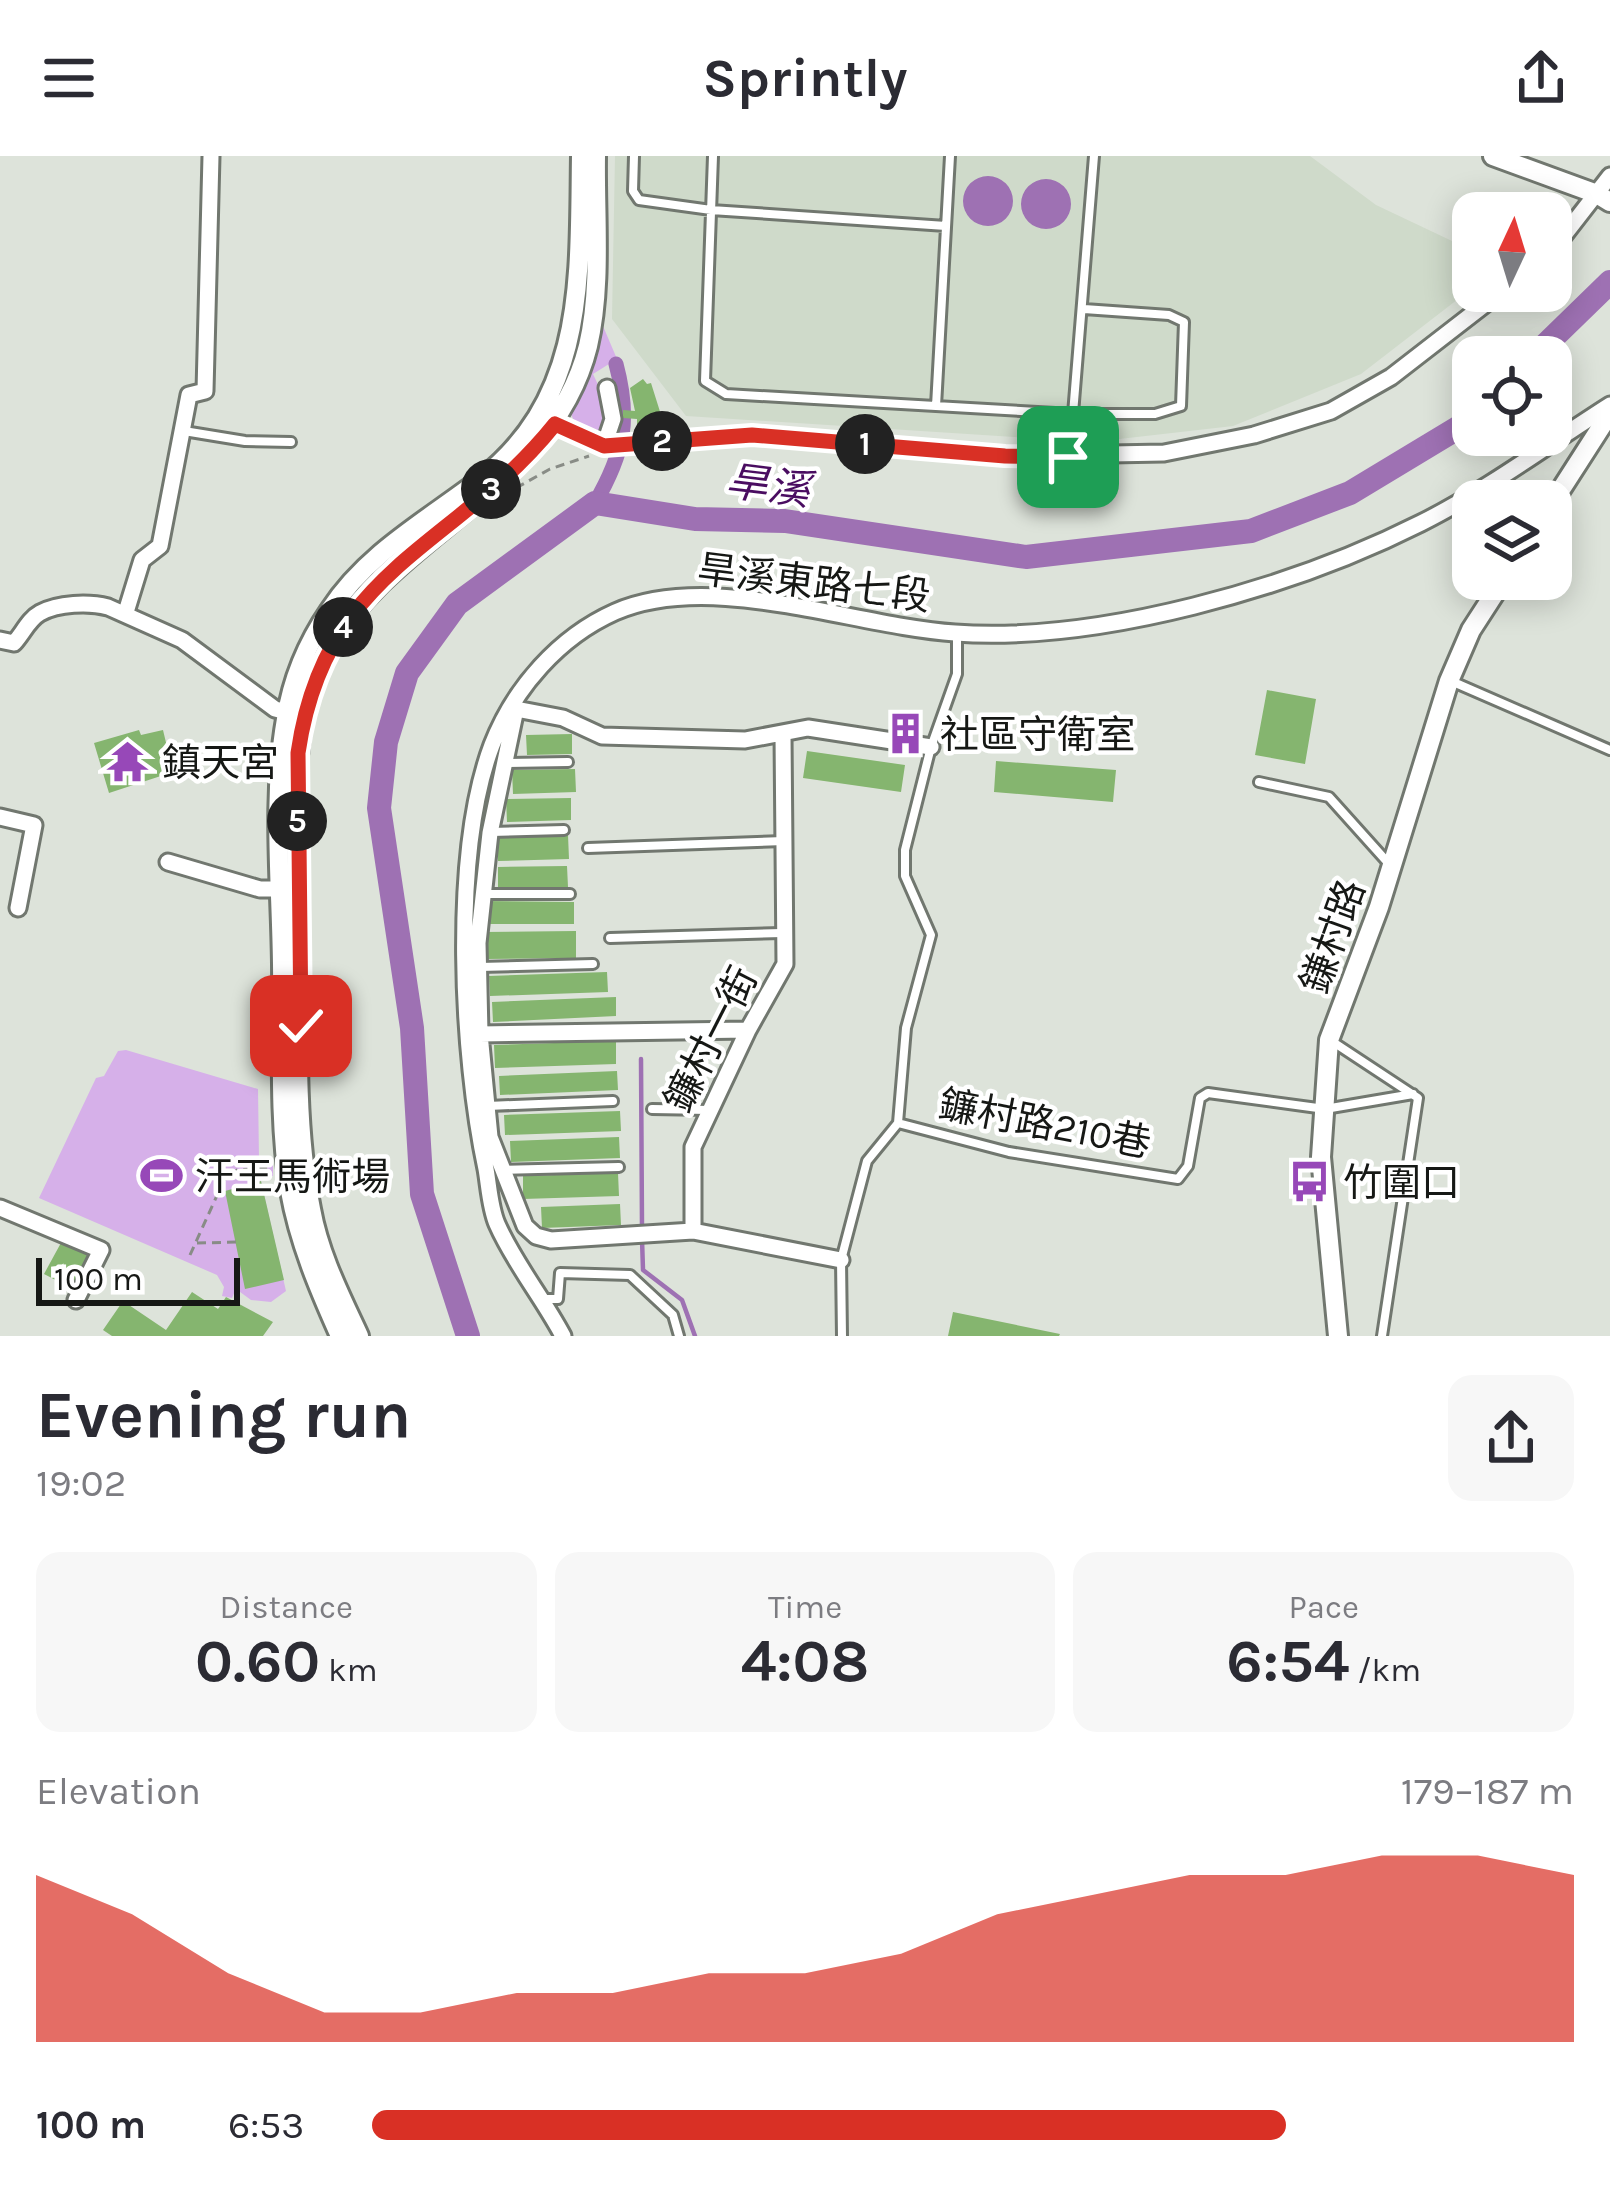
<!DOCTYPE html>
<html lang="en">
<head>
<meta charset="utf-8">
<style>
  body { margin:0; font-family:Karla,"Noto Sans TC",sans-serif; background:#f7f7f7; color:#2b2b33; height:100vh; display:flex; flex-direction:column; font-size:45px; white-space:nowrap }
  * { box-sizing:border-box; margin:0 }
  p { font-size:39px; color:#7c7c81 }
  .icon { flex:none; width:66px; height:66px; fill:none; stroke:currentColor; stroke-width:2; stroke-linecap:round; stroke-linejoin:round }
  .map { position:relative; height:1180px; overflow:hidden }
  .drawer { display:flex; flex-direction:column; background:#fff; flex:1 }
  .drawer>* { flex:none }
  .needle { width:78px; rotate:4deg }
  .tools { position:absolute; left:1452px; top:36px; display:grid; gap:24px }
  .tools a { display:grid; place-items:center; width:120px; height:120px; border-radius:24px; background:#fff; box-shadow:0 6px 30px #0003; font-size:60px }
  .scale { position:absolute; left:36px; bottom:30px; width:204px; box-sizing:border-box; padding-left:12px; border:6px solid #161815; border-top:0; font-size:33px; line-height:42px; white-space:nowrap; color:#161815; -webkit-text-stroke:9px #fff; paint-order:stroke }
  .pin { position:absolute; display:grid; place-items:center; width:102px; height:102px; color:#fff; margin:-51px; border-radius:24px; box-shadow:0 6px 18px #0006 }
  .km { position:absolute; width:60px; height:60px; margin:-30px; border-radius:50%; background:#222; color:#fff; font-size:33px; line-height:60px; text-align:center }
  .round { display:grid; place-items:center; flex:none; width:126px; height:126px; border-radius:24px; background:#f7f7f7 }
  .head { display:flex; align-items:center; justify-content:space-between; height:204px; padding:0 36px }
  h1 { font-size:66px; font-weight:700; line-height:90px }
  .figures { display:grid; grid-template-columns:repeat(3,1fr); gap:18px; height:204px; padding:12px 36px }
  .figures div { display:grid; align-content:center; border-radius:24px; background:#f7f7f7; text-align:center }
  .figures b { font-size:60px; font-weight:700 }
  .figures small { font-size:33px; font-weight:400 }
  .figures p { font-size:33px }
  .chart { height:336px; padding:24px 36px }
  .chart p { display:flex; justify-content:space-between }
  .chart svg { width:100%; height:216px; margin-top:12px; fill:#d93025; opacity:.7 }
  ul { padding:0 36px; list-style:none; font-size:39px }
  li { display:grid; grid-template-columns:192px 144px 1fr; align-items:center; height:90px }
  li i { height:30px; border-radius:15px; background:#d93025 }
  header { display:flex; justify-content:space-between; align-items:center; height:156px; padding:0 36px; background:#fff; font-size:54px; font-weight:700 }
  .map>svg:first-child { display:block }
  .built { fill:#cfdaca }
  .green { fill:#d6b0e9 }
  .water { fill:#9e71b3 }
  .lines { fill:none; stroke-linecap:round; stroke-linejoin:round }
  .stream { stroke:#9e71b3; stroke-width:4.5 }
  .canal { stroke:#9e71b3; stroke-width:15 }
  .river { stroke:#9e71b3; stroke-width:24 }
  .building { fill:#85b56f }
  .service-casing { stroke:#71776f; stroke-width:14 }
  .minor-casing { stroke:#71776f; stroke-width:21 }
  .tertiary-casing { stroke:#71776f; stroke-width:24 }
  .path { stroke:#888c86; stroke-width:3; stroke-dasharray:9 6; stroke-linecap:butt }
  .service { stroke:#fff; stroke-width:8 }
  .minor { stroke:#fff; stroke-width:15 }
  .tertiary { stroke:#fff; stroke-width:18 }
  .route-casing { stroke:#fff; stroke-width:24 }
  .route { stroke:#d93025; stroke-width:15 }
  .labels { text-anchor:middle; stroke-width:9; stroke-linejoin:round; paint-order:stroke }
  .street-label { font-size:39px; fill:#161815; stroke:#fff }
  .poi-label { font-size:39px; fill:#161815; stroke:#fff; text-anchor:start }
  .water-label { font-size:42px; font-style:italic; fill:#4a0d61; stroke:#fff }
</style>
</head>
<body>
<header><svg class="icon" aria-label="menu" viewBox="0 0 24 24"><path d="M4 6h16M4 12h16M4 18h16"/></svg>Sprintly<svg class="icon" aria-label="share" viewBox="0 0 24 24"><path d="M12 15V3M7 8l5-5 5 5M5 13v7h14v-7"/></svg></header>
<div class="map">
<svg width="1610" height="1180" viewBox="0 0 1610 1180">
  <rect width="100%" height="100%" fill="#dde3da"/>
  <!-- built -->
  <path class="built" d="M 615,0 L 1310,0 L 1376,49 L 1471,94 L 1462,140 L 1361,218 L 1233,270 L 1093,286 L 686,260 L 612,163 Z"/>
  <!-- green -->
  <path class="green" d="M 600,163 L 617,203 L 593,218 L 607,248 L 602,280 L 575,267 L 570,256 L 586,223 Z
    M 126,894 L 258,933 L 259,1003 L 273,1005 L 273,1020 L 260,1021 L 286,1135 L 271,1146 L 251,1144 L 236,1133 L 232,1142 L 222,1140 L 224,1131 L 217,1119 L 39,1042 L 96,922 L 104,920 L 118,895 Z"/>
  <!-- water -->
  <path class="water" d="M963 45a25 25 0 1 1 50 0a25 25 0 1 1-50 0Z
    M1021 48a25 25 0 1 1 50 0a25 25 0 1 1-50 0Z"/>
  <g class="lines">
    <!-- stream -->
    <path class="stream" d="M 641,903 L 642,1072
      M 642,1083 L 643,1114 L 682,1144 L 695,1180"/>
    <!-- canal -->
    <path class="canal" d="M 595,347 C 624,297 631,264 616,208"/>
    <!-- river -->
    <path class="river" d="M 1533,201 L 1610,126
      M 468,1180 L 422,1038 L 412,872 L 379,652 L 386,586 L 407,517 L 457,448 L 595,347 L 695,363 L 785,365 L 1026,401 L 1251,375 L 1350,337 L 1461,270 L 1473,259"/>
  </g>
  <!-- building -->
  <path class="building" d="M 643,223 L 647,228 L 651,227 L 662,262 L 659,263 L 661,277 L 637,278 L 637,263 L 623,262 L 623,254 L 635,255 L 630,232 Z
    M 1267,534 L 1316,543 L 1305,608 L 1255,599 Z
    M 139,574 L 141,579 L 163,574 L 173,616 L 109,637 L 94,587 Z
    M 572,578 L 572,598 L 527,599 L 526,579 Z
    M 807,595 L 905,609 L 901,636 L 803,622 Z
    M 996,605 L 1116,614 L 1113,646 L 994,636 Z
    M 575,613 L 576,636 L 513,638 L 512,614 Z
    M 571,642 L 571,664 L 507,666 L 506,643 Z
    M 568,679 L 569,703 L 498,705 L 497,681 Z
    M 567,710 L 568,731 L 498,732 L 498,711 Z
    M 485,745 L 574,746 L 574,768 L 485,768 Z
    M 576,775 L 576,802 L 485,803 L 484,776 Z
    M 607,816 L 608,836 L 490,840 L 489,820 Z
    M 616,841 L 616,860 L 493,866 L 492,846 Z
    M 616,885 L 616,908 L 495,912 L 494,889 Z
    M 617,915 L 618,934 L 500,939 L 499,920 Z
    M 620,955 L 621,975 L 505,979 L 504,959 Z
    M 619,981 L 620,1002 L 511,1006 L 510,985 Z
    M 618,1017 L 619,1040 L 523,1043 L 523,1020 Z
    M 261,1025 L 284,1124 L 245,1133 L 225,1035 Z
    M 620,1048 L 621,1069 L 542,1072 L 541,1051 Z
    M 62,1085 L 90,1100 L 73,1133 L 44,1118 Z
    M 192,1136 L 218,1153 L 226,1141 L 273,1166 L 263,1180 L 112,1180 L 103,1174 L 123,1145 L 166,1174 Z
    M 953,1156 L 1060,1178 L 1059,1180 L 948,1180 Z"/>
  <g class="lines">
    <defs>
      <path id="service" d="M 634,0 L 633,35 L 639,44 L 711,54 L 946,70
        M 713,0 L 705,225 L 726,238 L 1073,258 L 1155,258 L 1181,250 L 1184,166 L 1169,159 L 1084,153
        M 936,250 L 950,0
        M 1073,258 L 1094,0
        M 184,275 L 245,285 L 291,286
        M 1451,525 L 1610,594
        M 505,607 L 568,606
        M 1259,626 L 1329,641 L 1390,709
        M 491,676 L 564,674
        M 588,692 L 784,685
        M 484,738 L 570,738
        M 610,782 L 782,777
        M 480,811 L 593,808
        M 1330,884 L 1418,942 L 1382,1180
        M 488,950 L 613,945
        M 652,953 L 709,954
        M 898,967 L 1009,996 L 1178,1023 L 1188,1010 L 1200,942 L 1208,937 L 1325,953 L 1413,938
        M 898,967 L 906,872 L 931,779 L 905,720 L 905,694 L 931,591 L 957,518 L 957,477
        M 503,1014 L 619,1011
        M 543,1143 L 558,1143 L 560,1117 L 630,1119 L 673,1159 L 679,1180
        M 842,1180 L 841,1104 L 867,1005 L 898,967"/>
      <path id="minor" d="M 1551,96 L 1610,20
        M 542,262 L 604,290 L 753,279 L 1005,300 L 1164,297 L 1254,279 L 1331,255 L 1391,221 L 1502,135
        M 604,290 L 613,263 L 607,232
        M 126,456 L 142,404 L 160,390 L 189,239 L 205,235 L 211,0
        M 0,484 L 14,487 C 23,477 29,463 40,457 C 58,447 89,446 108,451 L 182,484 L 275,553 L 287,556
        M 0,661 L 34,669 L 18,752
        M 168,706 L 260,733 L 281,733
        M 480,878 L 748,874
        M 0,1052 L 101,1094 L 76,1144
        M 693,1075 L 693,991 L 748,874 L 785,808 L 783,579
        M 841,1104 L 693,1075 L 551,1084 L 536,1080 L 525,1070 L 490,981 L 480,878 L 478,787 L 490,677 L 516,553 L 563,562 L 602,580 L 745,584 L 808,572 L 931,591
        M 563,1180 C 543,1142 514,1107 497,1068 C 490,1052 489,1030 486,1013 C 462,900 451,698 492,589 C 514,532 559,481 615,456 C 711,414 853,470 955,477 C 1099,487 1292,432 1421,367 C 1487,334 1547,289 1610,249"/>
      <path id="tertiary" d="M 1493,0 L 1597,38 L 1610,46
        M 1551,349 L 1610,257
        M 340,1180 C 319,1133 299,1086 290,1035 C 278,961 283,882 282,808 C 281,727 272,643 286,563 C 292,524 308,486 330,454 C 367,397 428,364 480,324 C 587,241 579,122 581,0
        M 359,1180 C 340,1139 319,1098 311,1053 C 291,953 300,838 299,736 C 299,688 293,638 299,590 C 302,559 311,523 327,495 C 396,375 553,332 588,190 C 602,130 595,61 596,0
        M 1338,1180 L 1321,1001 L 1329,884 L 1379,751 L 1449,525 L 1471,474 L 1504,423"/>
    </defs>
    <!-- service casing -->
    <use href="#service" class="service-casing"/>
    <!-- minor casing -->
    <use href="#minor" class="minor-casing"/>
    <!-- tertiary casing -->
    <use href="#tertiary" class="tertiary-casing"/>
    <!-- path -->
    <path class="path" d="M 516,332 L 550,313 L 589,300
      M 197,1087 L 238,1086
      M 190,1099 L 224,1024 L 237,1014 L 269,1012"/>
    <!-- service -->
    <use href="#service" class="service"/>
    <!-- minor -->
    <use href="#minor" class="minor"/>
    <!-- tertiary -->
    <use href="#tertiary" class="tertiary"/>
  </g>
  <g class="lines">
    <defs>
      <path id="route" d="M 301,870 L 298,597 C 325,410 454,394 555,268 L 604,290 L 752,279 L 1005,300 L 1068,301"/>
    </defs>
    <!-- route casing -->
    <use href="#route" class="route-casing"/>
    <!-- route -->
    <use href="#route" class="route"/>
  </g>
  <!-- icons -->
  <defs>
    <symbol id="building-bare" viewBox="-9 -9 18 18"><path d="M-4-6H4V6H1V3H-1V6H-4ZM-2.5-4.3h1.7v1.8h-1.7ZM.8-4.3h1.7v1.8H.8ZM-2.5-1h1.7V.8h-1.7ZM.8-1h1.7V.8H.8Z" fill="#9748b8" stroke="#fff" stroke-width="2.5" paint-order="stroke"/></symbol>
    <symbol id="temple-bare" viewBox="-9 -9 18 18"><path d="M0-6L5-2H3V0L6.5 2.5H4V6H1.5V3h-3V6H-4V2.5H-6.5L-3 0V-2H-5Z" fill="#9748b8" stroke="#fff" stroke-width="2.5" paint-order="stroke"/></symbol>
    <symbol id="stadium-bare" viewBox="-9 -9 18 18"><path d="M0-5a6.5 5 0 1 0 0 10a6.5 5 0 1 0 0-10ZM-3.5-1.8h7v3.6h-7Z" fill="#9748b8" stroke="#fff" stroke-width="2.5" paint-order="stroke"/></symbol>
    <symbol id="bus-bare" viewBox="-9 -9 18 18"><path d="M-5-6H5V4H4V6H2V4H-2V6H-4V4H-5ZM-3.5-4V0h7V-4ZM-3.5 1.2v1.5H-2V1.2ZM2 1.2v1.5H3.5V1.2Z" fill="#9748b8" stroke="#fff" stroke-width="2.5" paint-order="stroke"/></symbol>
  </defs>
  <g fill-rule="evenodd">
    <use href="#building-bare" x="876" y="548" width="59" height="59"/>
    <use href="#temple-bare" x="98" y="576" width="59" height="59"/>
    <use href="#stadium-bare" x="132" y="990" width="59" height="59"/>
    <use href="#bus-bare" x="1280" y="996" width="59" height="59"/>
  </g>
  <g class="labels">
    <!-- street labels -->
    <g class="street-label">
      <text transform="translate(814 426) rotate(7)" y="14">旱溪東路七段</text>
      <text transform="translate(1332 780) rotate(-70)" y="14">鎌村路</text>
      <text transform="translate(710 883) rotate(-63)" y="14">鐮村一街</text>
      <text transform="translate(1045 967) rotate(11)" y="14">鐮村路210巷</text>
    </g>
    <!-- poi labels -->
    <g class="poi-label">
      <text x="940" y="592">社區守衛室</text>
      <text x="162" y="620">鎮天宮</text>
      <text x="195" y="1034">汗王馬術場</text>
      <text x="1343" y="1040">竹圍口</text>
    </g>
    <!-- water labels -->
    <g class="water-label">
      <text transform="translate(768 329) rotate(7)" y="15">旱溪</text>
    </g>
  </g>
</svg>
<div class="tools">
<a><svg class="needle" viewBox="-14 -14 28 28"><path d="M0-13l5 13h-10z" fill="#e53935"/><path d="M0 13l5-13h-10z" fill="#7c7c81"/></svg></a>
<a><svg class="icon" aria-label="locate" viewBox="0 0 24 24"><circle cx="12" cy="12" r="6"/><path d="M12 2v4M12 18v4M2 12h4M18 12h4"/></svg></a>
<a><svg class="icon" aria-label="layers" viewBox="0 0 24 24"><path d="M12 4l9 5-9 5-9-5zM3 14l9 5 9-5"/></svg></a>
</div>
<div class="scale">100 m</div>
<div class="pin" style="left:1068px;top:301px;background:#1e9e55"><svg class="icon" aria-label="arrive" viewBox="0 0 24 24"><path d="M6 21V4h12l-3 4 3 4H6"/></svg></div>
<div class="pin" style="left:301px;top:870px;background:#d93025"><svg class="icon" aria-label="check" viewBox="0 0 24 24"><path d="M5 12l5 5 9-10"/></svg></div>
<b class="km" style="left:865px;top:288px">1</b>
<b class="km" style="left:662px;top:285px">2</b>
<b class="km" style="left:491px;top:333px">3</b>
<b class="km" style="left:343px;top:471px">4</b>
<b class="km" style="left:297px;top:665px">5</b>
</div>
<section class="drawer">
<div class="head"><div><h1>Evening run</h1><p>19:02</p></div><a class="round"><svg class="icon" aria-label="share" viewBox="0 0 24 24"><path d="M12 15V3M7 8l5-5 5 5M5 13v7h14v-7"/></svg></a></div>
<div class="figures">
<div><p>Distance</p><b>0.60<small> km</small></b></div>
<div><p>Time</p><b>4:08</b></div>
<div><p>Pace</p><b>6:54<small> /km</small></b></div>
</div>
<div class="chart"><p><span>Elevation</span>179–187 m</p>
<svg viewBox="0 0 160 44" preserveAspectRatio="none"><path d="M0 44V10L10 18L20 30L30 38L40 38L50 34L60 34L70 30L80 30L90 26L100 18L110 14L120 10L130 10L140 6L150 6L160 10V44z"/></svg>
</div>
<ul>
<li><b>100 m</b>6:53<i style="width:76%"></i></li>
</ul>
</section>
</body>
</html>
